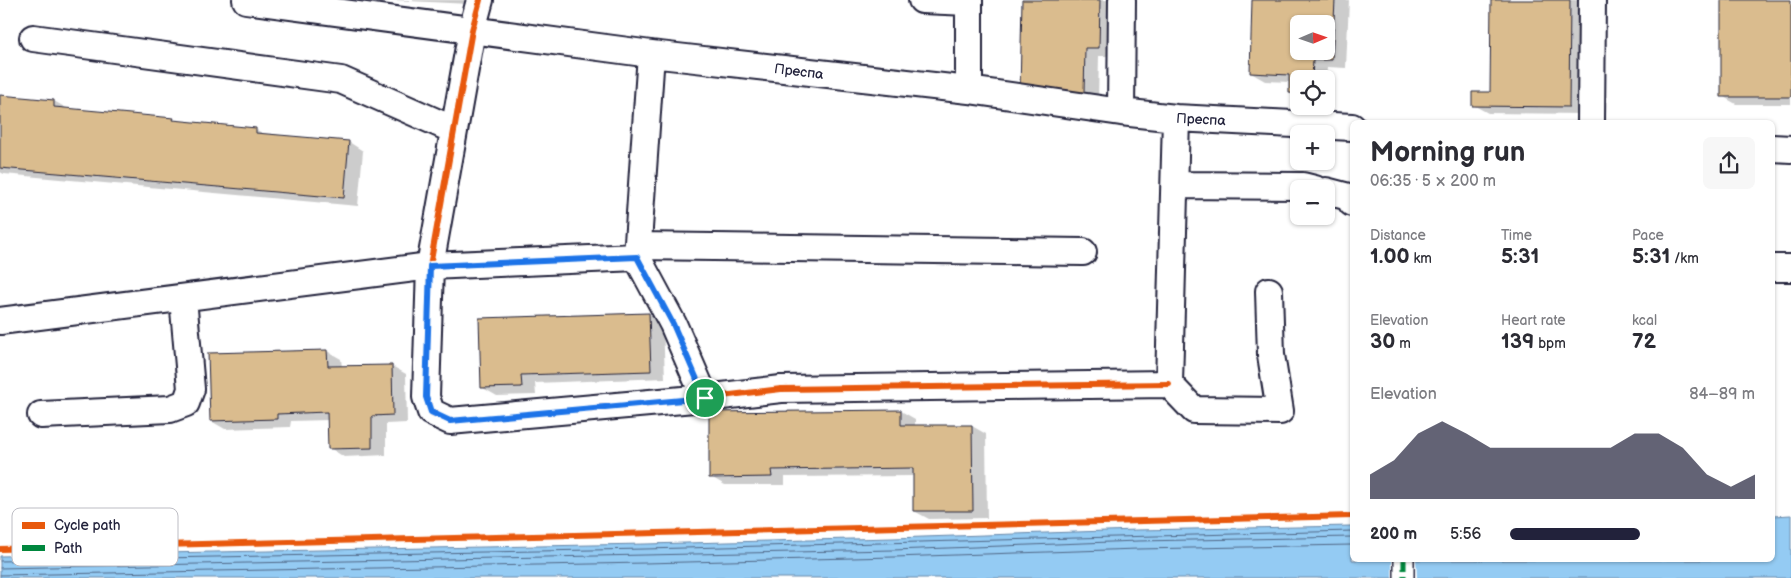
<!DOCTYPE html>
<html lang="en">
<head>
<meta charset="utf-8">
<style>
  body { margin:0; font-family:"Balsamiq Sans",sans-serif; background:#f7f7f7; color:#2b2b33; height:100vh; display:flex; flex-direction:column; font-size:19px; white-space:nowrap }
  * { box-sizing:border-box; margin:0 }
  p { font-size:16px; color:#7c7c81 }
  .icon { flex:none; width:28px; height:28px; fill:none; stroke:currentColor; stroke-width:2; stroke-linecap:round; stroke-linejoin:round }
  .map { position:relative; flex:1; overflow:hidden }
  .panel { position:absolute; left:1350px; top:120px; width:425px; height:442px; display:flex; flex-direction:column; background:#fff; border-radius:8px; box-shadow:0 1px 4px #0004 }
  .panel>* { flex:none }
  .needle { width:32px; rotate:88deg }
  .controls { position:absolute; left:1290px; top:15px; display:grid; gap:10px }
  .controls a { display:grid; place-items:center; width:45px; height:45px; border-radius:8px; background:#fff; box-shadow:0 1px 4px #0004; font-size:25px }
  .pin { position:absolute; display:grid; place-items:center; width:42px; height:42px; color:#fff; margin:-21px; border:2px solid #fff; border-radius:50%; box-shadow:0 1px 5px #0007 }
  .round { display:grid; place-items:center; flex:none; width:52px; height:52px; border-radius:8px; background:#f7f7f7 }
  .summary { display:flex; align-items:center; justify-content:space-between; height:85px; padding:0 20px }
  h1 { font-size:28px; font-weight:700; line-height:38px }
  .stats { display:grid; grid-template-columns:repeat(3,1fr); gap:8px; height:85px; padding:5px 20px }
  .stats div { display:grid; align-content:center }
  .stats b { font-size:21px; font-weight:700 }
  .stats small { font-size:14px; font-weight:400 }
  .stats p { font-size:14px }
  .chart { height:140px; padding:10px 20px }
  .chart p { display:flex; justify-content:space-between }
  .chart svg { width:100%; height:90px; margin-top:5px; fill:#22223b; opacity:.7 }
  ul { padding:0 20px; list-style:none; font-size:16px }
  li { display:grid; grid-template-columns:80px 60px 1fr; align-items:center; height:38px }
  li i { height:12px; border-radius:6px; background:#22223b }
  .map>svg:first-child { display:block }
  .water { fill:#94cbf3; stroke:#6687a9 }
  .pier { fill:#fff }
  .shadow { fill:#0003; fill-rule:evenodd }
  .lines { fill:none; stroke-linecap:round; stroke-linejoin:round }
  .shore { stroke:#506685; stroke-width:1 }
  .building { fill:#dabc8e; stroke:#22223b; fill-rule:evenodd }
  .pedestrian-casing { stroke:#22223b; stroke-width:22 }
  .minor-casing { stroke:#22223b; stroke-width:30 }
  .pedestrian { stroke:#fff; stroke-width:19 }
  .minor { stroke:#fff; stroke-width:26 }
  .quiet { stroke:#00873e; stroke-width:5; stroke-dasharray:10 5; stroke-linecap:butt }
  .cycleway-casing { stroke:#fff; stroke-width:9 }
  .cycleway { stroke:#e8590c; stroke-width:6 }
  .route-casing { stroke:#fff; stroke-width:10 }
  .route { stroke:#1a73e8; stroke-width:6 }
  .labels { text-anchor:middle; stroke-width:4; stroke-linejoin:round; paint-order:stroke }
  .street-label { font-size:14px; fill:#22223b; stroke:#fff }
  .key { fill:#fff; stroke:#bdbdc4; stroke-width:1 }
  .key-label { font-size:14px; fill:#22223b }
</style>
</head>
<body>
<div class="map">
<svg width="1791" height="578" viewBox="0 0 1791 578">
  <rect width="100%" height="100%" fill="#fff"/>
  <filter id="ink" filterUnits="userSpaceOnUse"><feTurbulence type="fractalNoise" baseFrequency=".02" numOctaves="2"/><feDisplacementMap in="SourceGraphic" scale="10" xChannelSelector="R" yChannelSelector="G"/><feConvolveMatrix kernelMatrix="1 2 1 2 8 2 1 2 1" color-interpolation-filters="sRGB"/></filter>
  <g filter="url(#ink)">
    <!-- water -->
    <path class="water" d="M 1791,515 L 1791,578 L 0,578 L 0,556 L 645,544 L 893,538 L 1137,530 L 1352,526 L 1352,560 L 1772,560 L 1773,516 Z"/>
    <!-- pier -->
    <path class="pier" d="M 1392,560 L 1416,560 L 1417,578 L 1392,578 Z"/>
    <!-- shadow -->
    <path class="shadow" d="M 389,0 L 469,0 L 469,4 Z
      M 1023,0 L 1114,0 L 1113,56 L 1099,56 L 1098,100 L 1036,99 Z
      M 1253,0 L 1349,0 L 1346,68 L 1327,67 L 1326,91 L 1326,79 L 1299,79 L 1299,97 L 1290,92 L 1290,82 L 1265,81 L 1251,73 ZM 1299,24 L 1326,24 L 1326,51 L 1299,51 Z
      M 1493,0 L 1584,0 L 1583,114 L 1488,113 L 1473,105 L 1491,94 Z
      M 1722,0 L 1791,0 L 1791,104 L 1736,104 L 1722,96 Z
      M 0,96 L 54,101 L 68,109 L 255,129 L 266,135 L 349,142 L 363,151 L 358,206 L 4,174 L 0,172 Z
      M 649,314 L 663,323 L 665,378 L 535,383 L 536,395 L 497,396 L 483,388 Z
      M 327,351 L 341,359 L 342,367 L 392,366 L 406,374 L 407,423 L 386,424 L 386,455 L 344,457 L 330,448 L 329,420 L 291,421 L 290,427 L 225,429 L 211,421 L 209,354 Z
      M 901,411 L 915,419 L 915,427 L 972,426 L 986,434 L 987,518 L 929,519 L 914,511 L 914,476 L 785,477 L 785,485 L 725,485 L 711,477 Z"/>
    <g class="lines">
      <!-- shore -->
      <path class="shore" d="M 0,561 L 645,549 L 1352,531
        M 0,568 L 645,555 L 893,550 L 1138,541 L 1352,537
        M 0,575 L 645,563 L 894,557 L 1138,549 L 1352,545"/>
    </g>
    <!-- building -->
    <path class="building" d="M 1022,0 L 1100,0 L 1099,48 L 1085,48 L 1084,93 L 1020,91 Z
      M 1252,0 L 1335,0 L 1332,60 L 1313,60 L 1312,79 L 1299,79 L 1299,94 L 1289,93 L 1289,75 L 1250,73 ZM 1299,24 L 1326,24 L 1326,51 L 1299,51 Z
      M 1491,0 L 1570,0 L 1569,107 L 1472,106 L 1472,92 L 1490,92 Z
      M 1721,0 L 1791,0 L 1791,97 L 1721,97 Z
      M 0,95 L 54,100 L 54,107 L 174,118 L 173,120 L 256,128 L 256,133 L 349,141 L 344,198 L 0,168 Z
      M 649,313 L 651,371 L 521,375 L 522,387 L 481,388 L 479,318 Z
      M 327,350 L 328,366 L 392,365 L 393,415 L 372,416 L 372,448 L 328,449 L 327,412 L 277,414 L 277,419 L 210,421 L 208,353 Z
      M 901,410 L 901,425 L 972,425 L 973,511 L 913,511 L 913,468 L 771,470 L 772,477 L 709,478 L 709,412 Z"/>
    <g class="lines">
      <defs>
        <path id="pedestrian" d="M 1404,560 L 1404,578"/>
        <path id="minor" d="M 246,0 L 651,54 L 969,90 L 1121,112 L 1176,118 L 1352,127
          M 480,0 L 472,30 L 430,266 L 426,397 L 431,412 L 450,421 L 705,398 L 781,389 L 1169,384
          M 922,0 L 969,2
          M 969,0 L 969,90
          M 33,38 L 341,80 L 454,130
          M 651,54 L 637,257 L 673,324 L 705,398
          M 1121,112 L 1122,0
          M 1176,118 L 1169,384 L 1194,410 L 1280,411 L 1271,355 L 1269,291
          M 1591,122 L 1592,0
          M 1772,148 L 1791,149
          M 1175,185 L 1303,186 L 1315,189
          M 1326,191 L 1349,197 L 1352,203
          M 638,246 L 1083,252
          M 1772,268 L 1791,268
          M 0,321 L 430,266 L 637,257
          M 41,415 L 170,409 L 186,403 L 191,389 L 183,298"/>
      </defs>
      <!-- pedestrian casing -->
      <use href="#pedestrian" class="pedestrian-casing"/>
      <!-- minor casing -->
      <use href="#minor" class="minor-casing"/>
      <!-- pedestrian -->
      <use href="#pedestrian" class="pedestrian"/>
      <!-- minor -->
      <use href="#minor" class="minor"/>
      <!-- quiet -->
      <path class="quiet" d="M 1404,560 L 1404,578"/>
      <defs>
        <path id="cycleway" d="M 480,0 L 472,30 L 430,266 L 426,397 L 431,412 L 450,421 L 705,398 L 781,389 L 1169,384
          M 0,549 L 1352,516"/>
      </defs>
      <!-- cycleway casing -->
      <use href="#cycleway" class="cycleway-casing"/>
      <!-- cycleway -->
      <use href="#cycleway" class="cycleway"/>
    </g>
  </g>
  <g class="lines" filter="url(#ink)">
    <defs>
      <path id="route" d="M 637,257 L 673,324 L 705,398 L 450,421 L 431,412 L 426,397 L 430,266 Z"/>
    </defs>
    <!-- route casing -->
    <use href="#route" class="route-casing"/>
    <!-- route -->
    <use href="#route" class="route"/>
  </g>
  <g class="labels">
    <!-- street labels -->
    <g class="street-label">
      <text transform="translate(799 71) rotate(7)" y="5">Преспа</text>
      <text transform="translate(1201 119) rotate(3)" y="5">Преспа</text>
    </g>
  </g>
  <!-- legend -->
  <rect x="12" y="508" width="166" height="58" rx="8" class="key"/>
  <rect x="22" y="522" width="23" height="7" fill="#e8590c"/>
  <rect x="22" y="545" width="23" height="6" fill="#00873e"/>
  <g class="key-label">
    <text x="54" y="530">Cycle path</text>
    <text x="54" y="553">Path</text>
  </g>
</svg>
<div class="controls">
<a><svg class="needle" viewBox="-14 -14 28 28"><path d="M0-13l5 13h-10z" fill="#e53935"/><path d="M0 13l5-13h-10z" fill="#7c7c81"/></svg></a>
<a><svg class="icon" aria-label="locate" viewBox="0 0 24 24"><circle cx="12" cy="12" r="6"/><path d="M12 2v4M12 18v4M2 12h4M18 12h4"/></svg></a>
<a>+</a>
<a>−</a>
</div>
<div class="pin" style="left:705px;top:398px;background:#1e9e55"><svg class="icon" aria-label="arrive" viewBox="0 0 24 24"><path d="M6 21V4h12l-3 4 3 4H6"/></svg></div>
<section class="panel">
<div class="summary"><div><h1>Morning run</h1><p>06:35 · 5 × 200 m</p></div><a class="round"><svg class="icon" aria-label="share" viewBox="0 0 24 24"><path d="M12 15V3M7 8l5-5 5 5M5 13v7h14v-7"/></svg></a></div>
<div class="stats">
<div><p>Distance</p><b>1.00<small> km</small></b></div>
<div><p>Time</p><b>5:31</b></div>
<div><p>Pace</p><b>5:31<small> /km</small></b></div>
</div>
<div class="stats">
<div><p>Elevation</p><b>30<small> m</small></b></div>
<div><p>Heart rate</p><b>139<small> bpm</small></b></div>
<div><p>kcal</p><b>72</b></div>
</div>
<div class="chart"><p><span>Elevation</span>84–89 m</p>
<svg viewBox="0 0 160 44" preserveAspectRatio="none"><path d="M0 44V32L10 25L20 12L30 6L40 12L50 19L60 19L70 19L80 19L90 19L100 19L110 12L120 12L130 19L140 32L150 38L160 32V44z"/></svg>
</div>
<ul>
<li><b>200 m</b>5:56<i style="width:53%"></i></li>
</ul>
</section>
</div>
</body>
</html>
